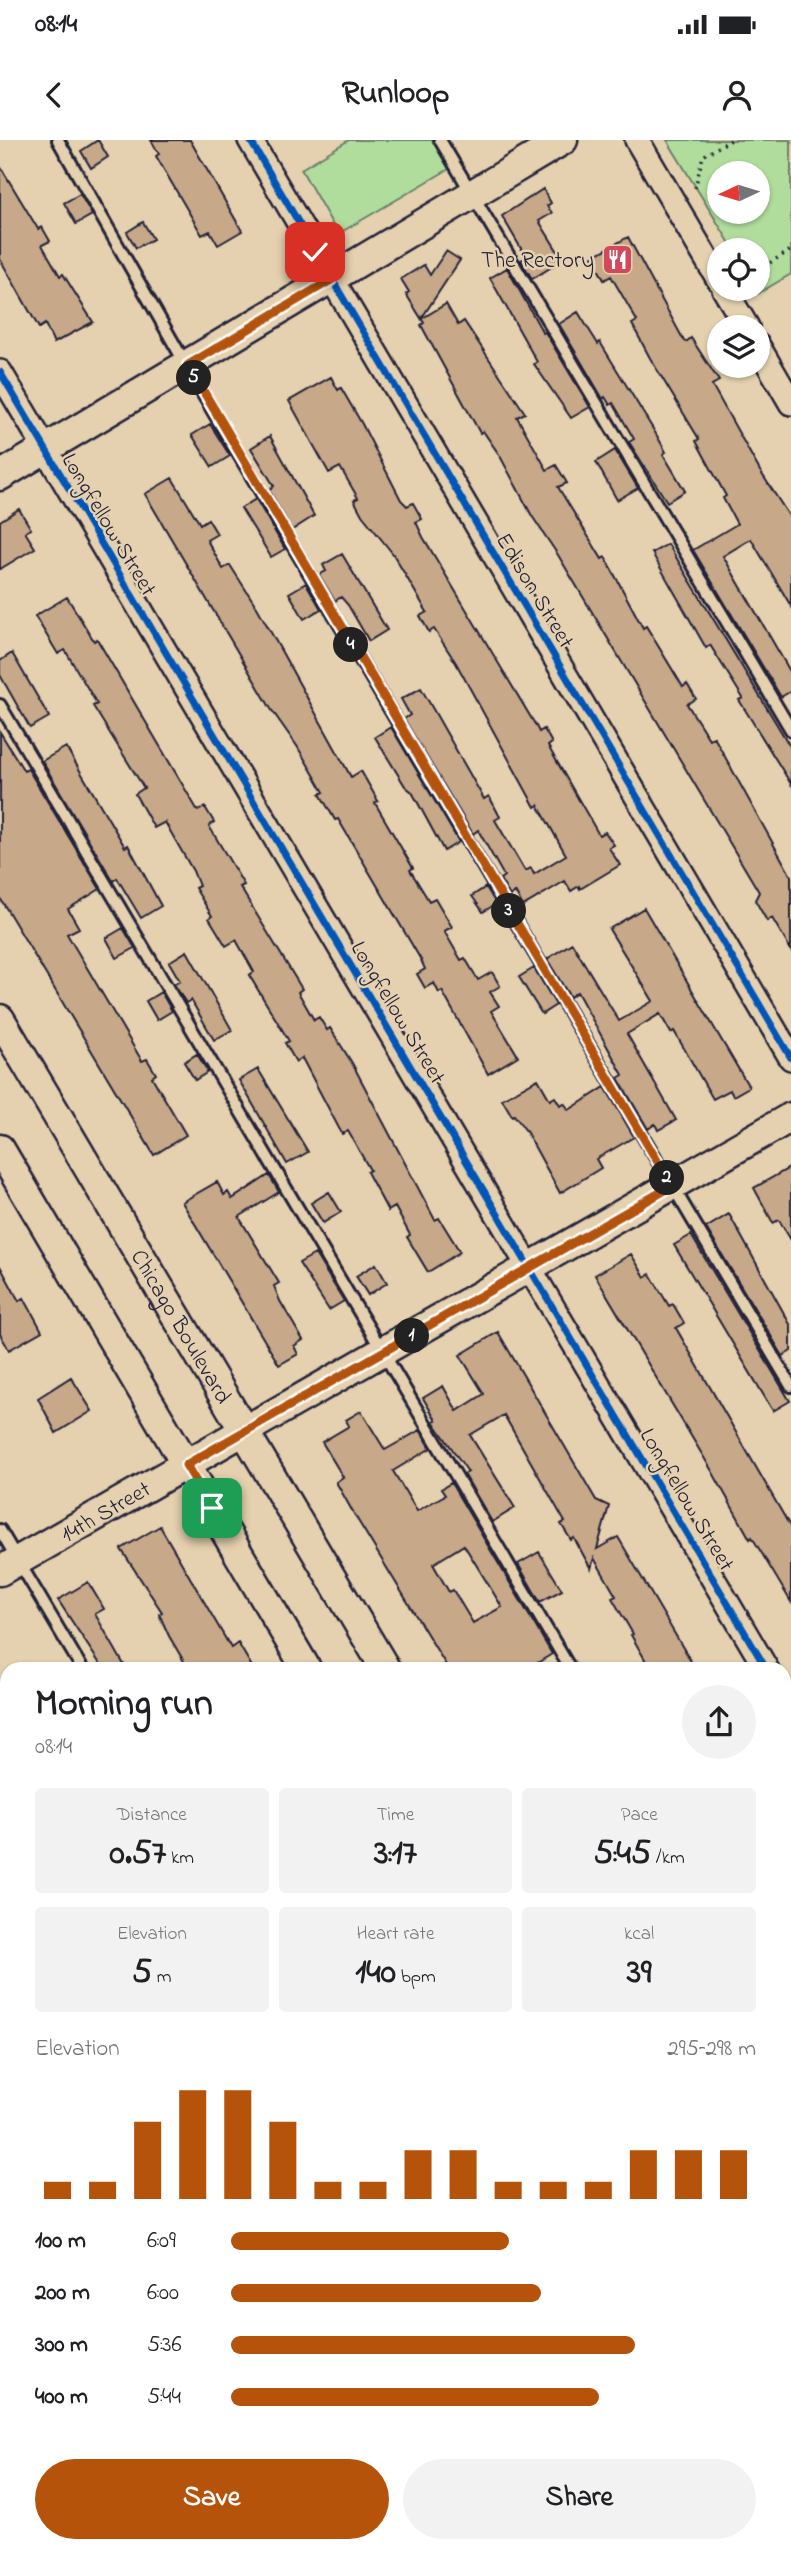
<!DOCTYPE html>
<html lang="en">
<head>
<meta charset="utf-8">
<style>
  body { margin:0; font-family:"Indie Flower",sans-serif; background:#f2f2f2; color:#202124; height:100vh; display:flex; flex-direction:column; font-size:26px; white-space:nowrap }
  * { box-sizing:border-box; margin:0 }
  p { font-size:23px; color:#757577 }
  .icon { flex:none; width:38px; height:38px; fill:none; stroke:currentColor; stroke-width:2; stroke-linecap:round; stroke-linejoin:round }
  .map { position:relative; flex:1; overflow:hidden }
  .drawer { position:absolute; left:0px; top:1522px; width:791px; height:891px; display:flex; flex-direction:column; background:#fff; border-radius:21px 21px 0 0; box-shadow:0 2px 5px #0004 }
  .drawer>* { flex:none }
  .needle { width:46px; rotate:266deg }
  .buttons { position:absolute; left:707px; top:21px; display:grid; gap:14px }
  .buttons a { display:grid; place-items:center; width:63px; height:63px; border-radius:50%; background:#fff; box-shadow:0 2px 5px #0004; font-size:35px }
  .pin { position:absolute; display:grid; place-items:center; width:60px; height:60px; color:#fff; margin:-30px; border-radius:14px; box-shadow:0 4px 10px #0006 }
  .km { position:absolute; width:35px; height:35px; margin:-18px; border-radius:50%; background:#222; color:#fff; font-size:19px; line-height:35px; text-align:center }
  .round { display:grid; place-items:center; flex:none; width:74px; height:74px; border-radius:37px; background:#f2f2f2 }
  .headline { display:flex; align-items:center; justify-content:space-between; height:119px; padding:0 35px }
  h1 { font-size:38px; font-weight:800; line-height:52px }
  .metrics { display:grid; grid-template-columns:repeat(3,1fr); gap:10px; height:119px; padding:7px 35px }
  .metrics div { display:grid; align-content:center; border-radius:7px; background:#f2f2f2; text-align:center }
  .metrics b { font-size:35px; font-weight:800 }
  .metrics small { font-size:19px; font-weight:400 }
  .metrics p { font-size:19px }
  .chart { height:196px; padding:14px 35px }
  .chart p { display:flex; justify-content:space-between }
  .chart svg { width:100%; height:126px; margin-top:7px; stroke:#b45309; stroke-width:6 }
  .primary-button { display:flex; gap:14px; margin-top:auto; padding:14px 35px }
  .primary-button a { flex:1; height:80px; border-radius:42px; background:#b45309; color:#fff; font-size:28px; font-weight:800; line-height:80px; text-align:center }
  .primary-button a+a { background:#f2f2f2; color:#202124 }
  ul { padding:0 35px; list-style:none; font-size:23px }
  li { display:grid; grid-template-columns:112px 84px 1fr; align-items:center; height:52px }
  li i { height:18px; border-radius:9px; background:#b45309 }
  .status { display:flex; justify-content:space-between; align-items:center; height:49px; padding:0 35px; background:#fff; direction:ltr }
  .status svg { height:19px; fill:currentColor }
  header { display:flex; justify-content:space-between; align-items:center; height:91px; padding:0 35px; background:#fff; font-size:32px; font-weight:800 }
  .map>svg:first-child { display:block }
  .green { fill:#b0dd9c; stroke:#69806c; stroke-width:2; fill-rule:evenodd }
  .building { fill:#c7a888; stroke:#22223b; stroke-width:2; fill-rule:evenodd }
  .lines { fill:none; stroke-linecap:round; stroke-linejoin:round }
  .service-casing { stroke:#22223b; stroke-width:16 }
  .minor-casing { stroke:#22223b; stroke-width:28 }
  .tertiary-casing { stroke:#22223b; stroke-width:33 }
  .path { stroke:#22223b; stroke-width:3.5; stroke-dasharray:2 5; stroke-linecap:butt }
  .service { stroke:#e5d1af; stroke-width:10 }
  .minor { stroke:#e5d1af; stroke-width:23 }
  .tertiary { stroke:#e5d1af; stroke-width:28 }
  .cycleway-casing { stroke:#e5d1af; stroke-width:11 }
  .cycleway { stroke:#0057b8; stroke-width:7 }
  .route-casing { stroke:#fff; stroke-width:14 }
  .route { stroke:#b45309; stroke-width:9 }
  .labels { text-anchor:middle; stroke-width:5; stroke-linejoin:round; paint-order:stroke }
  .poi-label { font-size:23px; fill:#22223b; stroke:#e5d1af; text-anchor:end }
  .street-label { font-size:23px; fill:#22223b; stroke:#e5d1af }
</style>
</head>
<body>
<div class="status"><b>08:14</b><svg viewBox="0 0 49 12"><path d="M0 12V9h3v3zM5 12V6h3v6zM10 12V3h3v9zM15 12V0h3v12zM26 1h20v11H26zM47 4h2v5h-2z"/></svg></div>
<header><svg class="icon" aria-label="back" viewBox="0 0 24 24"><path d="M15 5l-7 7 7 7"/></svg>Runloop<svg class="icon" aria-label="person" viewBox="0 0 24 24"><circle cx="12" cy="8" r="4"/><path d="M4 21q1-7 8-7t8 7"/></svg></header>
<div class="map">
<svg width="791" height="2413" viewBox="0 0 791 2413">
  <rect width="100%" height="100%" fill="#e5d1af"/>
  <filter id="ink" filterUnits="userSpaceOnUse"><feTurbulence type="fractalNoise" baseFrequency=".0143" numOctaves="2"/><feDisplacementMap in="SourceGraphic" scale="14" xChannelSelector="R" yChannelSelector="G"/><feConvolveMatrix kernelMatrix="1 2 1 2 8 2 1 2 1" color-interpolation-filters="sRGB"/></filter>
  <g filter="url(#ink)">
    <!-- green -->
    <path class="green" d="M 349,0 L 432,0 L 449,29 L 338,94 L 301,29 Z
      M 667,0 L 791,0 L 791,134 L 759,153 L 758,110 L 734,110 ZM 719,33 L 758,33 L 758,72 L 719,72 Z"/>
    <!-- building -->
    <path class="building" d="M 98,0 L 108,17 L 91,28 L 81,11 Z
      M 151,0 L 190,0 L 242,91 L 218,105 L 210,91 L 202,95 L 156,16 L 159,14 Z
      M 0,26 L 38,89 L 42,87 L 50,101 L 42,105 L 60,136 L 63,134 L 93,182 L 54,203 L 45,184 L 39,188 L 0,119 Z
      M 543,49 L 551,63 L 547,66 L 552,73 L 539,81 L 563,120 L 532,139 L 521,120 L 526,117 L 502,76 Z
      M 80,54 L 92,75 L 76,84 L 64,63 Z
      M 143,82 L 153,99 L 136,108 L 127,92 Z
      M 628,97 L 683,199 L 686,202 L 691,198 L 719,241 L 712,245 L 760,331 L 791,379 L 791,466 L 751,399 L 723,416 L 791,533 L 791,551 L 781,557 L 693,410 L 737,384 L 723,358 L 726,356 L 696,301 L 699,299 L 650,218 L 632,184 L 637,181 L 611,136 L 604,140 L 592,117 Z
      M 446,111 L 460,120 L 421,179 L 446,164 L 458,185 L 464,181 L 525,273 L 517,277 L 547,330 L 556,325 L 567,343 L 558,347 L 602,419 L 605,417 L 643,488 L 646,486 L 683,547 L 687,544 L 696,559 L 687,564 L 709,599 L 714,597 L 791,736 L 791,810 L 772,778 L 767,781 L 755,760 L 759,752 L 558,415 L 532,376 L 500,316 L 483,291 L 480,293 L 421,185 L 424,183 L 406,154 L 409,152 L 401,139 L 424,125 L 430,135 Z
      M 507,128 L 543,193 L 545,192 L 590,267 L 571,278 L 534,224 L 537,222 L 490,138 Z
      M 578,172 L 598,204 L 600,202 L 656,294 L 666,312 L 663,314 L 685,351 L 667,362 L 629,302 L 634,299 L 613,263 L 610,265 L 605,257 L 603,259 L 559,184 Z
      M 331,237 L 338,250 L 341,248 L 362,284 L 401,360 L 407,366 L 413,363 L 422,379 L 416,382 L 423,397 L 536,586 L 539,592 L 544,589 L 552,603 L 548,606 L 599,695 L 605,692 L 614,705 L 609,708 L 620,725 L 580,749 L 579,746 L 571,751 L 565,741 L 523,766 L 515,752 L 510,756 L 500,739 L 504,736 L 478,690 L 473,694 L 404,579 L 410,575 L 401,559 L 421,548 L 484,659 L 489,656 L 500,677 L 495,680 L 525,731 L 531,728 L 534,734 L 566,715 L 538,665 L 535,667 L 456,523 L 434,489 L 429,492 L 420,476 L 427,472 L 393,414 L 362,375 L 354,360 L 358,358 L 340,327 L 329,333 L 289,261 Z
      M 210,284 L 230,316 L 212,327 L 192,295 Z
      M 270,296 L 314,376 L 292,390 L 269,350 L 274,346 L 251,308 Z
      M 615,310 L 638,348 L 617,360 L 596,322 Z
      M 172,338 L 200,384 L 208,379 L 217,394 L 207,400 L 223,429 L 230,425 L 258,469 L 351,637 L 361,631 L 378,661 L 375,663 L 413,728 L 410,730 L 429,761 L 435,758 L 452,787 L 444,791 L 461,820 L 465,818 L 478,840 L 492,832 L 500,846 L 490,852 L 499,866 L 491,871 L 518,916 L 488,934 L 442,851 L 439,853 L 434,843 L 425,848 L 417,834 L 425,829 L 421,820 L 338,679 L 335,680 L 320,654 L 324,652 L 297,606 L 271,569 L 145,354 Z
      M 256,359 L 285,409 L 271,417 L 241,368 Z
      M 19,369 L 31,389 L 25,392 L 35,408 L 0,429 L 0,381 Z
      M 668,404 L 791,608 L 791,644 L 739,560 L 743,558 L 710,505 L 706,508 L 652,413 Z
      M 342,414 L 387,490 L 369,501 L 348,465 L 341,457 L 335,461 L 319,435 L 326,431 L 323,425 Z
      M 306,443 L 321,469 L 304,479 L 289,453 Z
      M 67,457 L 94,501 L 97,499 L 198,671 L 205,667 L 214,682 L 209,686 L 244,745 L 240,747 L 302,849 L 298,852 L 314,880 L 319,877 L 327,890 L 330,888 L 352,923 L 435,1080 L 439,1078 L 460,1112 L 428,1132 L 407,1097 L 410,1095 L 395,1067 L 388,1071 L 367,1032 L 370,1030 L 348,991 L 342,994 L 302,918 L 296,922 L 285,903 L 289,901 L 249,835 L 254,832 L 236,800 L 226,806 L 209,778 L 212,776 L 195,748 L 199,746 L 193,731 L 165,682 L 154,688 L 135,654 L 144,648 L 93,566 L 97,564 L 65,510 L 58,514 L 35,476 Z
      M 12,513 L 49,577 L 30,588 L 0,535 L 0,521 Z
      M 391,587 L 459,702 L 444,711 L 412,652 L 405,646 L 375,597 Z
      M 0,592 L 24,631 L 28,629 L 100,749 L 68,769 L 79,788 L 67,794 L 142,921 L 147,919 L 156,934 L 152,937 L 186,995 L 154,1015 L 0,758 Z
      M 66,607 L 125,707 L 128,705 L 161,766 L 141,778 L 117,738 L 113,741 L 42,621 Z
      M 486,747 L 496,764 L 483,772 L 472,756 Z
      M 644,768 L 749,947 L 733,956 L 730,950 L 713,959 L 674,891 L 671,893 L 660,874 L 627,894 L 676,980 L 658,990 L 655,984 L 648,989 L 618,938 L 623,935 L 577,852 L 570,857 L 547,819 L 572,803 L 619,881 L 653,861 L 609,789 Z
      M 123,788 L 135,808 L 117,818 L 106,798 Z
      M 187,811 L 232,890 L 214,900 L 191,860 L 186,863 L 174,844 L 180,841 L 169,822 Z
      M 534,828 L 556,865 L 542,874 L 519,837 Z
      M 161,852 L 172,871 L 157,880 L 146,861 Z
      M 197,914 L 208,932 L 195,940 L 184,922 Z
      M 258,929 L 308,1012 L 287,1024 L 239,940 Z
      M 538,939 L 550,960 L 555,957 L 560,965 L 564,963 L 569,970 L 605,947 L 634,997 L 596,1019 L 601,1028 L 560,1053 L 526,991 L 514,975 L 512,976 L 502,959 Z
      M 791,1027 L 791,1100 L 779,1080 L 773,1083 L 754,1048 Z
      M 269,1035 L 279,1052 L 239,1077 L 279,1143 L 274,1146 L 280,1161 L 303,1200 L 294,1206 L 298,1214 L 279,1225 L 182,1062 L 217,1042 L 224,1055 L 228,1052 L 232,1059 Z
      M 329,1052 L 341,1072 L 323,1083 L 311,1063 Z
      M 729,1074 L 791,1186 L 791,1211 L 783,1216 L 706,1088 Z
      M 691,1095 L 790,1261 L 773,1271 L 674,1105 Z
      M 315,1114 L 344,1161 L 329,1170 L 299,1123 Z
      M 631,1114 L 645,1137 L 650,1134 L 669,1166 L 673,1164 L 684,1183 L 676,1188 L 791,1388 L 791,1462 L 752,1397 L 750,1399 L 712,1331 L 595,1135 Z
      M 376,1124 L 387,1143 L 368,1155 L 356,1136 Z
      M 0,1126 L 19,1161 L 24,1158 L 42,1191 L 9,1210 L 0,1194 Z
      M 498,1192 L 596,1360 L 609,1366 L 597,1409 L 618,1397 L 696,1530 L 651,1530 L 631,1495 L 633,1494 L 612,1458 L 616,1456 L 594,1418 L 591,1429 L 574,1398 L 571,1400 L 561,1384 L 565,1382 L 504,1275 L 470,1295 L 515,1368 L 492,1382 L 464,1334 L 468,1332 L 433,1281 L 436,1280 L 423,1258 L 443,1246 L 457,1271 L 484,1254 L 460,1215 Z
      M 71,1237 L 92,1271 L 56,1293 L 38,1258 Z
      M 361,1271 L 385,1310 L 420,1290 L 431,1308 L 393,1331 L 417,1371 L 445,1355 L 441,1349 L 451,1343 L 552,1514 L 526,1530 L 449,1530 L 354,1374 L 336,1342 L 343,1337 L 322,1302 L 349,1286 L 346,1280 ZM 464,1405 L 502,1467 L 473,1483 L 453,1450 L 449,1452 L 433,1424 Z
      M 160,1386 L 231,1508 L 238,1503 L 254,1530 L 189,1530 L 169,1496 L 159,1474 L 162,1472 L 121,1409 Z
      M 539,1412 L 562,1450 L 540,1462 L 518,1424 Z
      M 88,1442 L 104,1469 L 95,1474 L 127,1530 L 104,1530 L 58,1460 Z"/>
    <g class="lines">
      <defs>
        <path id="service" d="M 58,0 L 198,246 L 791,1246
          M 440,0 L 791,590
          M 0,565 L 571,1530
          M 0,1390 L 83,1530
          M 784,1887 L 791,1899
          M 0,2289 L 7,2301
          M 70,2406 L 74,2413
          M 608,2406 L 612,2413"/>
        <path id="minor" d="M 250,0 L 791,918
          M 637,0 L 719,140
          M 724,149 L 747,187
          M 758,206 L 791,263
          M 0,232 L 767,1530
          M 784,1559 L 791,1571
          M 0,1766 L 7,1778
          M 784,1869 L 791,1865
          M 0,1878 L 7,1874
          M 0,1899 L 7,1911
          M 0,2316 L 7,2313
          M 301,2406 L 305,2413
          M 379,2406 L 383,2413"/>
        <g id="tertiary">
          <path d="M 0,336 L 563,0"/>
          <path id="s1" d="M 0,879 L 386,1530"/>
          <path d="M 0,1009 L 307,1530"/>
          <path id="s2" d="M 0,1431 L 791,977"/>
          <path d="M 784,2202 L 791,2214"/>
          <path d="M 784,2334 L 791,2345"/>
        </g>
      </defs>
      <!-- service casing -->
      <use href="#service" class="service-casing"/>
      <!-- minor casing -->
      <use href="#minor" class="minor-casing"/>
      <!-- tertiary casing -->
      <use href="#tertiary" class="tertiary-casing"/>
      <!-- path -->
      <path class="path" d="M 695,48 L 703,16 L 731,0
        M 758,130 L 791,110"/>
      <!-- service -->
      <use href="#service" class="service"/>
      <!-- minor -->
      <use href="#minor" class="minor"/>
      <!-- tertiary -->
      <use href="#tertiary" class="tertiary"/>
      <defs>
        <path id="cycleway" d="M 250,0 L 791,918
          M 0,232 L 767,1530"/>
      </defs>
      <!-- cycleway casing -->
      <use href="#cycleway" class="cycleway-casing"/>
      <!-- cycleway -->
      <use href="#cycleway" class="cycleway"/>
    </g>
  </g>
  <g class="lines" filter="url(#ink)">
    <defs>
      <path id="route" d="M 212,1368 L 186,1325 L 672,1046 L 188,225 L 331,140 L 315,112"/>
    </defs>
    <!-- route casing -->
    <use href="#route" class="route-casing"/>
    <!-- route -->
    <use href="#route" class="route"/>
  </g>
  <!-- icons -->
  <defs>
    <symbol id="restaurant-square" viewBox="-11 -11 22 22"><rect x="-9" y="-9" width="18" height="18" rx="4" fill="#d1495b" stroke="#e5d1af"/><path d="M-5-6h1v4h1v-4h1v4h1v-4h1v5L-1.5 .5V6h-2V.5L-5-1ZM5-6V6H3V1.5H1.5Q1.5-4 5-6Z" fill="#fff"/></symbol>
  </defs>
  <g fill-rule="evenodd">
    <use href="#restaurant-square" x="600" y="102" width="35" height="35"/>
  </g>
  <g class="labels">
    <!-- poi labels -->
    <g class="poi-label">
      <text x="594" y="127">The Rectory</text>
    </g>
    <!-- street labels -->
    <g class="street-label">
      <text transform="translate(110 384) rotate(59)" y="8">Longfellow Street</text>
      <text transform="translate(536 450) rotate(59)" y="8">Edison Street</text>
      <text transform="translate(399 872) rotate(59)" y="8">Longfellow Street</text>
      <text dy="8" stroke="none"><textPath href="#s1" startOffset="357">Chicago Boulevard</textPath></text>
      <text transform="translate(688 1359) rotate(59)" y="8">Longfellow Street</text>
      <text dy="8" stroke="none"><textPath href="#s2" startOffset="121">14th Street</textPath></text>
    </g>
  </g>
</svg>
<div class="buttons">
<a><svg class="needle" viewBox="-14 -14 28 28"><path d="M0-13l5 13h-10z" fill="#e53935"/><path d="M0 13l5-13h-10z" fill="#757577"/></svg></a>
<a><svg class="icon" aria-label="locate" viewBox="0 0 24 24"><circle cx="12" cy="12" r="6"/><path d="M12 2v4M12 18v4M2 12h4M18 12h4"/></svg></a>
<a><svg class="icon" aria-label="layers" viewBox="0 0 24 24"><path d="M12 4l9 5-9 5-9-5zM3 14l9 5 9-5"/></svg></a>
</div>
<div class="pin" style="left:212px;top:1368px;background:#1e9e55"><svg class="icon" aria-label="arrive" viewBox="0 0 24 24"><path d="M6 21V4h12l-3 4 3 4H6"/></svg></div>
<div class="pin" style="left:315px;top:112px;background:#d93025"><svg class="icon" aria-label="check" viewBox="0 0 24 24"><path d="M5 12l5 5 9-10"/></svg></div>
<b class="km" style="left:412px;top:1196px">1</b>
<b class="km" style="left:667px;top:1038px">2</b>
<b class="km" style="left:509px;top:771px">3</b>
<b class="km" style="left:351px;top:505px">4</b>
<b class="km" style="left:194px;top:238px">5</b>
<section class="drawer">
<div class="headline"><div><h1>Morning run</h1><p>08:14</p></div><a class="round"><svg class="icon" aria-label="share" viewBox="0 0 24 24"><path d="M12 15V3M7 8l5-5 5 5M5 13v7h14v-7"/></svg></a></div>
<div class="metrics">
<div><p>Distance</p><b>0.57<small> km</small></b></div>
<div><p>Time</p><b>3:17</b></div>
<div><p>Pace</p><b>5:45<small> /km</small></b></div>
</div>
<div class="metrics">
<div><p>Elevation</p><b>5<small> m</small></b></div>
<div><p>Heart rate</p><b>140<small> bpm</small></b></div>
<div><p>kcal</p><b>39</b></div>
</div>
<div class="chart"><p><span>Elevation</span>295–298 m</p>
<svg viewBox="0 0 160 44" preserveAspectRatio="none"><path d="M5 44V38M15 44V38M25 44V17M35 44V6M45 44V6M55 44V17M65 44V38M75 44V38M85 44V27M95 44V27M105 44V38M115 44V38M125 44V38M135 44V27M145 44V27M155 44V27"/></svg>
</div>
<ul>
<li><b>100 m</b>6:09<i style="width:53%"></i></li>
<li><b>200 m</b>6:00<i style="width:59%"></i></li>
<li><b>300 m</b>5:36<i style="width:77%"></i></li>
<li><b>400 m</b>5:44<i style="width:70%"></i></li>
</ul>
<div class="primary-button"><a>Save</a><a>Share</a></div>
</section>
</div>
</body>
</html>
